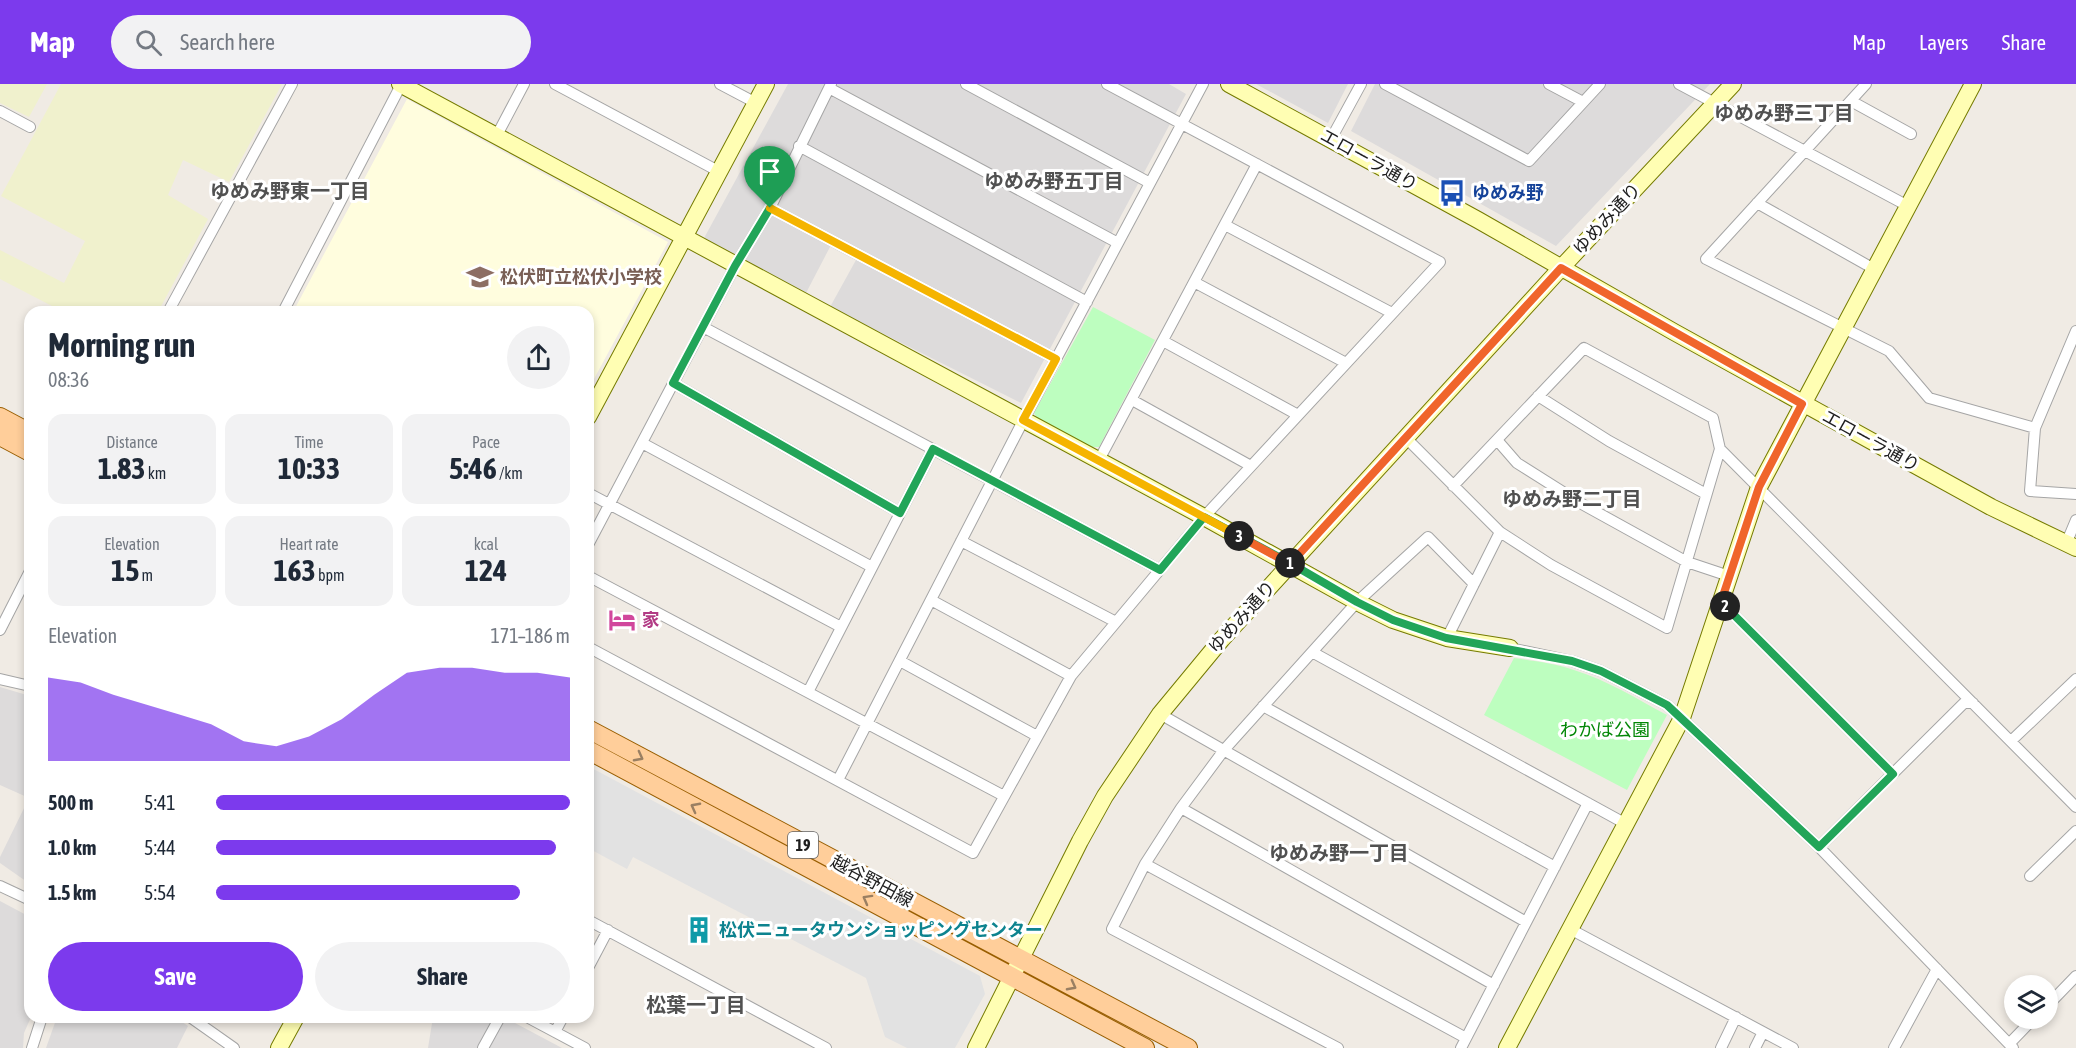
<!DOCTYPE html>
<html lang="en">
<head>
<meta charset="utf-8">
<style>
  body { margin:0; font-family:"Asap Condensed","Noto Sans JP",sans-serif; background:#f2f2f3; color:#1f2937; height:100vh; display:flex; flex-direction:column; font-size:22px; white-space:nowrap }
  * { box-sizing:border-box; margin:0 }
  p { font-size:20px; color:#747a83 }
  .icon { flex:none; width:33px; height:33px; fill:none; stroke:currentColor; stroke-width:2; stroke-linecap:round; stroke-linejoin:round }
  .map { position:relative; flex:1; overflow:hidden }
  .side { position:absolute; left:24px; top:222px; width:570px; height:717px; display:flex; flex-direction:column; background:#fff; border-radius:18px; box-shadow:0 3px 9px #0003 }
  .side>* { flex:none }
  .fabs { position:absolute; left:2004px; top:891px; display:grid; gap:12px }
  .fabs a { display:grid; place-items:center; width:54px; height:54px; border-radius:50%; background:#fff; box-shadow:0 3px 9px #0003; font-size:30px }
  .pin { position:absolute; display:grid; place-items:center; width:51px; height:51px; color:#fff; margin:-62px -26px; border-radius:50% 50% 50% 0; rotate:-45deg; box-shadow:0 0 6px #0007 }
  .pin .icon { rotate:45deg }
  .km { position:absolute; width:30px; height:30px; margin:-15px; border-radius:50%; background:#222; color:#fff; font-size:16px; line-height:30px; text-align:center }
  .round { display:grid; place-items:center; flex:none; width:63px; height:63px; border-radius:32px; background:#f2f2f3 }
  .overview { display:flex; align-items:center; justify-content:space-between; height:102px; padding:0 24px }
  h1 { font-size:33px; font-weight:700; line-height:45px }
  .metrics { display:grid; grid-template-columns:repeat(3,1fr); gap:9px; height:102px; padding:6px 24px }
  .metrics div { display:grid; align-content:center; border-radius:15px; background:#f2f2f3; text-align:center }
  .metrics b { font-size:30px; font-weight:700 }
  .metrics small { font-size:16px; font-weight:400 }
  .metrics p { font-size:16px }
  .chart { height:168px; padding:12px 24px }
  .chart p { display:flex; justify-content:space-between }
  .chart svg { width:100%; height:108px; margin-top:6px; fill:#7c3aed; opacity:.7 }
  .primary-button { display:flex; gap:12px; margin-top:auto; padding:12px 24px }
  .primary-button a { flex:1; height:69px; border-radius:36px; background:#7c3aed; color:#fff; font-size:24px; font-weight:700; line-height:69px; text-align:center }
  .primary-button a+a { background:#f2f2f3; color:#1f2937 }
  ul { padding:0 24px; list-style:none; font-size:20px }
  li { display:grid; grid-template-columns:96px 72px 1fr; align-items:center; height:45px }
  li i { height:15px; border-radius:8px; background:#7c3aed }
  header { display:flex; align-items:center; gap:36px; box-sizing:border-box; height:84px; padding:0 30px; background:#7c3aed; color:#fff }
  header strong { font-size:28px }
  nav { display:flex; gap:33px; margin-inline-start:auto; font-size:21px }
  .search { width:420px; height:54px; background:#f2f2f3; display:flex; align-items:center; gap:15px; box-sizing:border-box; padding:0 21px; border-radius:33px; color:#747a83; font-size:22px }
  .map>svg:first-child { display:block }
  .residential { fill:#dddbdb }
  .education { fill:#fffdde }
  .farmland { fill:#f0f1cd }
  .park { fill:#bdfebf }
  .parking { fill:#e2e2e2 }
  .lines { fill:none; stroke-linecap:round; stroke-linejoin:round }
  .street-casing { stroke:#a5a5a5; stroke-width:12 }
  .secondary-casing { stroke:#757b00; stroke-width:18 }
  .primary-casing { stroke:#995e00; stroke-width:20 }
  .street { stroke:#fff; stroke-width:10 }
  .secondary { stroke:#fffeb3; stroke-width:16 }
  .primary { stroke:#ffce9a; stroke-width:18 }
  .oneway { stroke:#9a7f62 }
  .split-1-casing { stroke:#fff; stroke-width:12 }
  .split-2-casing { stroke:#fff; stroke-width:12 }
  .split-3-casing { stroke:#fff; stroke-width:12 }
  .split-4-casing { stroke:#fff; stroke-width:12 }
  .split-1 { stroke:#22a559; stroke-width:8 }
  .split-2 { stroke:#22a559; stroke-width:8 }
  .split-3 { stroke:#f0652b; stroke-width:8 }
  .split-4 { stroke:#f5b400; stroke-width:8 }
  .labels { text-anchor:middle; stroke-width:6; stroke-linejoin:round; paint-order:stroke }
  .shield { fill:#fff; stroke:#626262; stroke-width:1.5 }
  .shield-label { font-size:16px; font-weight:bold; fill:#1e1e1e }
  .street-label { font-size:18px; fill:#1e1e1e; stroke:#fff }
  .transit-label { font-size:18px; font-weight:bold; fill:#164399; stroke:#fff; text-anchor:start }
  .education-label { font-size:18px; font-weight:bold; fill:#785e54; stroke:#fff; text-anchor:start }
  .hotel-label { font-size:18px; font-weight:bold; fill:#b23c85; stroke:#fff; text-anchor:start }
  .park-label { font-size:18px; fill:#028706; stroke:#fff }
  .culture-label { font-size:18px; font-weight:bold; fill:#0d838f; stroke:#fff; text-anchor:start }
  .neighbourhood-label { font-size:20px; font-weight:bold; fill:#515151; stroke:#fff }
</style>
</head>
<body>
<header>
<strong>Map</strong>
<div class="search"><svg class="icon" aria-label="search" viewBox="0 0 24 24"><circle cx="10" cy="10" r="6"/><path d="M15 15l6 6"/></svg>Search here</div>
<nav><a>Map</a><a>Layers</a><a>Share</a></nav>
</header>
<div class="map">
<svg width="2076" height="964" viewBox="0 0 2076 964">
  <rect width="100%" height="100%" fill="#f0ebe4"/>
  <!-- residential -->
  <path class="residential" d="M 788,0 L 1169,0 L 1186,10 L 1021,319 L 830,223 L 856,176 L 831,161 L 806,209 L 703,156 Z
    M 1256,0 L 1348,0 L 1328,39 Z
    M 1375,0 L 1710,0 L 1556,162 L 1351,47 Z
    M 0,603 L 30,612 L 30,800 L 0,779 L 0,773 L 29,714 L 0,701 Z
    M 0,817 L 30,833 L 31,933 L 24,949 L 23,964 L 0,964 Z
    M 57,933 L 175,933 L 188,942 L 177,964 L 46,964 Z
    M 433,933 L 504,933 L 562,964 L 428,964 Z"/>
  <!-- education -->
  <path class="education" d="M 407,15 L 668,158 L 588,306 L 588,228 L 293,228 Z"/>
  <!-- farmland -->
  <path class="farmland" d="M 0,0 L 47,0 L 29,33 L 0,19 Z
    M 61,0 L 282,0 L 229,98 L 183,76 L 168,111 L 208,135 L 158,228 L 50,228 L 52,222 L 0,195 L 0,166 L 64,199 L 85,157 L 1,112 Z"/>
  <!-- park -->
  <path class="park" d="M 1093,223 L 1155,256 L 1099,363 L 1092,363 L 1038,336 L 1034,329 Z
    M 1514,574 C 1534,577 1554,579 1574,586 C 1607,596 1637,615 1667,631 L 1627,706 L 1484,631 Z"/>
  <!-- parking -->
  <path class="parking" d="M 588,682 L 980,892 L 985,910 L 955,964 L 907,964 L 885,953 L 866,894 L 633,773 L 627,785 L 588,764 Z"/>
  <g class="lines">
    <defs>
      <path id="street" d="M 555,0 L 720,88
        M 720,0 L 756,19
        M 966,0 L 1150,99
        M 1385,0 L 1529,77 L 1600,0
        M 1549,0 L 1583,18
        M 1679,0 L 1908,122
        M 1866,0 L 1706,175 L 1889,267 L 1929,314 L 2035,344
        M 829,4 L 1118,159
        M 1851,17 L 1911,50
        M 0,27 L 30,43
        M 497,51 L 524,0
        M 1331,55 L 1361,0
        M 799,62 L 1087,218
        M 1757,119 L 1874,185
        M 770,124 L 1056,275
        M 1225,141 L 1392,229
        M 1194,198 L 1346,279
        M 168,228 L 292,0
        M 283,228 L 401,1
        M 703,243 L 1160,486
        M 2076,247 L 2035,344 L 2030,407 L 2076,410
        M 1163,257 L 1298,331
        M 673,299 L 900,429
        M 1538,312 L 1609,357 L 1706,410
        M 1132,316 L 1251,382
        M 1406,354 L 1500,448 L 1551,481 L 1667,544 L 1720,365 L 1713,334 L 1584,264 L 1453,402
        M 1497,356 L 1517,379 L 1582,420 L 1687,478 L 1729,492
        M 642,359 L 872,483
        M 1720,365 L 2076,723
        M 1099,376 L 1257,80
        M 588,409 L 841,543
        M 961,457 L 1116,538
        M 2066,460 L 2076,436
        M 588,461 L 735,182 L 770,124 L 831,0
        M 588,492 L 1004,712
        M 931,516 L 1071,592
        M 1721,518 L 1893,690
        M 0,546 L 30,487
        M 1447,554 L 1500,448
        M 588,563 L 973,769 L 1071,592 L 1204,433 L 1440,178 L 1107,0
        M 1510,564 L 1572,577 L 1601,587 L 1667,621 L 1819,763 L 2013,964
        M 1312,568 L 1626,740
        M 900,577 L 1037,652
        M 0,595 L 30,602
        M 808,608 L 933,365
        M 1263,622 L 1555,783
        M 1160,630 L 1526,838
        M 2011,657 L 2076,595
        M 838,696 L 1023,337 L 1203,0
        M 1181,724 L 1494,901
        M 1819,763 L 1964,619 L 1973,619
        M 1145,780 L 1466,954
        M 2030,792 L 2076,747
        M 0,802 L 30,816
        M 588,836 L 826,964
        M 1570,845 L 1793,964
        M 588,884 L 608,846
        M 2048,921 L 2076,892
        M 190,933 L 234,964
        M 527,933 L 585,964
        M 555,948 L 563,933
        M 2009,960 L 2034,934
        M 32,964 L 42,933
        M 483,964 L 500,933
        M 1338,964 L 1112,845 L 1145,780 L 1181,724 L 1224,666 L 1357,518 L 1428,453 L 1474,500
        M 1461,964 L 1588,719
        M 1721,964 L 1736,933
        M 1755,964 L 1763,948
        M 1894,964 L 1937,885"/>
      <path id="secondary" d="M 400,0 L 1204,433 L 1357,518 L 1393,536 L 1447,554 L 1510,564
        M 1229,0 L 1478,136 L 1674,248 L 1913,380 L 1991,423 L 2076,464
        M 588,333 L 766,0
        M 279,964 L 296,933
        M 976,964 L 1080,757 L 1105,712 L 1160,630 L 1222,555 L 1561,184 L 1733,0
        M 1507,964 L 1682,634 L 1759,403 L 1973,0"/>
      <path id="primary" d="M 0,333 L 30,349
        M 0,352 L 30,368
        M 588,645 L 1188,964
        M 588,666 L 1145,964"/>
    </defs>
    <!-- street casing -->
    <use href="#street" class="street-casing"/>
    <!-- secondary casing -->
    <use href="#secondary" class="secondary-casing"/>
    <!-- primary casing -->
    <use href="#primary" class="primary-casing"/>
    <!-- street -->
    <use href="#street" class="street"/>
    <!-- secondary -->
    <use href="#secondary" class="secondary"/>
    <!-- primary -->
    <use href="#primary" class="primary"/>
  </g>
  <!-- one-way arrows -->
  <defs><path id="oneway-chevron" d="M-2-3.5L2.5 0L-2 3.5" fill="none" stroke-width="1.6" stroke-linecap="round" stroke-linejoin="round" transform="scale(1.5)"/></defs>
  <g class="oneway">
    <use href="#oneway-chevron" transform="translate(639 673) rotate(28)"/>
    <use href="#oneway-chevron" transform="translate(695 723) rotate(-152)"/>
    <use href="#oneway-chevron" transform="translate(867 815) rotate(-151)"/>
    <use href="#oneway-chevron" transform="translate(1072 902) rotate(28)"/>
  </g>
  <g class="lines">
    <defs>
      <path id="split-1" d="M 770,124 L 735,182 L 673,299 L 900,429 L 933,365 L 1160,486 L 1204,433 L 1290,479"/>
      <path id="split-2" d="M 1290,479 L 1357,518 L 1393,536 L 1446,554 L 1572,577 L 1601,587 L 1667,621 L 1819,763 L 1893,690 L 1725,522"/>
      <path id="split-3" d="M 1239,452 L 1290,480 L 1561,184 L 1802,320 L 1759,403 L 1721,518 L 1725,522"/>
      <path id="split-4" d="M 770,124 L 1056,275 L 1023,336 L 1239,452"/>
    </defs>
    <!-- split-1 casing -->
    <use href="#split-1" class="split-1-casing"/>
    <!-- split-2 casing -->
    <use href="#split-2" class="split-2-casing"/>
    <!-- split-3 casing -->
    <use href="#split-3" class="split-3-casing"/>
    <!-- split-4 casing -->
    <use href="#split-4" class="split-4-casing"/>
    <!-- split-1 -->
    <use href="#split-1" class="split-1"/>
    <!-- split-2 -->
    <use href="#split-2" class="split-2"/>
    <!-- split-3 -->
    <use href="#split-3" class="split-3"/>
    <!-- split-4 -->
    <use href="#split-4" class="split-4"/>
  </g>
  <!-- icons -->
  <defs>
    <symbol id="bus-bare" viewBox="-9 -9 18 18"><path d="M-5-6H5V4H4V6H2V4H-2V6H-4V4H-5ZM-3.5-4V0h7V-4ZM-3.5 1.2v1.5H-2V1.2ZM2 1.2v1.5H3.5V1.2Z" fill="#1a4fb4" stroke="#fff" stroke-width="2.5" paint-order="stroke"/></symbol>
    <symbol id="school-bare" viewBox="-9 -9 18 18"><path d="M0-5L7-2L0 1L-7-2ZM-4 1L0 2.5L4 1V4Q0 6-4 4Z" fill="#8d6e63" stroke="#fff" stroke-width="2.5" paint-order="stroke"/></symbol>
    <symbol id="hotel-bare" viewBox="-9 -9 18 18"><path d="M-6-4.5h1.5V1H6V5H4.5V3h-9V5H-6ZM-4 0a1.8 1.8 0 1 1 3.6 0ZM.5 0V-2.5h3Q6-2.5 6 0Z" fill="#d1479c" stroke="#fff" stroke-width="2.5" paint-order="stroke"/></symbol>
    <symbol id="building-bare" viewBox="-9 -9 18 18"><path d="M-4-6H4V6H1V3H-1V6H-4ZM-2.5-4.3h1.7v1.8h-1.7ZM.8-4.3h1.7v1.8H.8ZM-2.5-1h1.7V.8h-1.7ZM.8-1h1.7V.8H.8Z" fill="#0f9aa8" stroke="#fff" stroke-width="2.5" paint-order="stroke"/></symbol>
  </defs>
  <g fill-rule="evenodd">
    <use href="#bus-bare" x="1433" y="90" width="38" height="38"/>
    <use href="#school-bare" x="461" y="174" width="38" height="38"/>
    <use href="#hotel-bare" x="603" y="517" width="38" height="38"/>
    <use href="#building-bare" x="680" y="827" width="38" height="38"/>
  </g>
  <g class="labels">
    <!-- shield labels -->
    <rect class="shield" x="788" y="748" width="30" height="26" rx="4.5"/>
    <g class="shield-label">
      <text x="803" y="767">19</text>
    </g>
    <!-- street labels -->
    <g class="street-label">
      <text transform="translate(1369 76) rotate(29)" y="6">エローラ通り</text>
      <text transform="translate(1607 135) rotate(-47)" y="6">ゆめみ通り</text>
      <text transform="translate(1871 357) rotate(29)" y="6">エローラ通り</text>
      <text transform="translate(1242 533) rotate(-48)" y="6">ゆめみ通り</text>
      <text transform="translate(872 797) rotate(28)" y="6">越谷野田線</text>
    </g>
    <!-- transit labels -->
    <g class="transit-label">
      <text x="1472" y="115">ゆめみ野</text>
    </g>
    <!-- education labels -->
    <g class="education-label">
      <text x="500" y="199">松伏町立松伏小学校</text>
    </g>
    <!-- hotel labels -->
    <g class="hotel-label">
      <text x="642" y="542">家</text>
    </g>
    <!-- park labels -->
    <g class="park-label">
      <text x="1605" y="652">わかば公園</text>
    </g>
    <!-- culture labels -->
    <g class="culture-label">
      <text x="719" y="852">松伏ニュータウンショッピングセンター</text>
    </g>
    <!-- neighbourhood labels -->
    <g class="neighbourhood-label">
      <text x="1784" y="36">ゆめみ野三丁目</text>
      <text x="1054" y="104">ゆめみ野五丁目</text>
      <text x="290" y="114">ゆめみ野東一丁目</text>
      <text x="1572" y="422">ゆめみ野二丁目</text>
      <text x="1339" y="776">ゆめみ野一丁目</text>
      <text x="696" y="928">松葉一丁目</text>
    </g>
  </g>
</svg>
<div class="fabs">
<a><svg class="icon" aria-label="layers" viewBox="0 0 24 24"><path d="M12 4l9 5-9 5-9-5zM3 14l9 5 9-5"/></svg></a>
</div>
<div class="pin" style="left:770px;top:124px;background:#1e9e55"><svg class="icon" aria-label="arrive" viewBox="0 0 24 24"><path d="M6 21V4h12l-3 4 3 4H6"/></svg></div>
<b class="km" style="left:1290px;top:479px">1</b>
<b class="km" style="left:1725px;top:522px">2</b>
<b class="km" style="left:1239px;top:452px">3</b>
<section class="side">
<div class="overview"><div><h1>Morning run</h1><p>08:36</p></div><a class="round"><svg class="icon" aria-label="share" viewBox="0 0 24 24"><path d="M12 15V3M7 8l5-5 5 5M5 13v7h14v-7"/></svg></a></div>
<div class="metrics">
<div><p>Distance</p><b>1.83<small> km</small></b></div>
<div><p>Time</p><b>10:33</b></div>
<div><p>Pace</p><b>5:46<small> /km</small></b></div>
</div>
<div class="metrics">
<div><p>Elevation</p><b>15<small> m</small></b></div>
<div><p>Heart rate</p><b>163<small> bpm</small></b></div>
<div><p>kcal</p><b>124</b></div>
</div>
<div class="chart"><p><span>Elevation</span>171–186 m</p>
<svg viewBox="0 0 160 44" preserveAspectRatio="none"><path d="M0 44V10L10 12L20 17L30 21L40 25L50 29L60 36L70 38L80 34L90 27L100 17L110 8L120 6L130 6L140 8L150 8L160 10V44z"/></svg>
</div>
<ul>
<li><b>500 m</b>5:41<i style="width:100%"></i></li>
<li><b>1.0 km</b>5:44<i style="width:96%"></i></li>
<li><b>1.5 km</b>5:54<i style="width:86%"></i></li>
</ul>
<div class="primary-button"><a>Save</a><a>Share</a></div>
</section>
</div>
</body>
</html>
